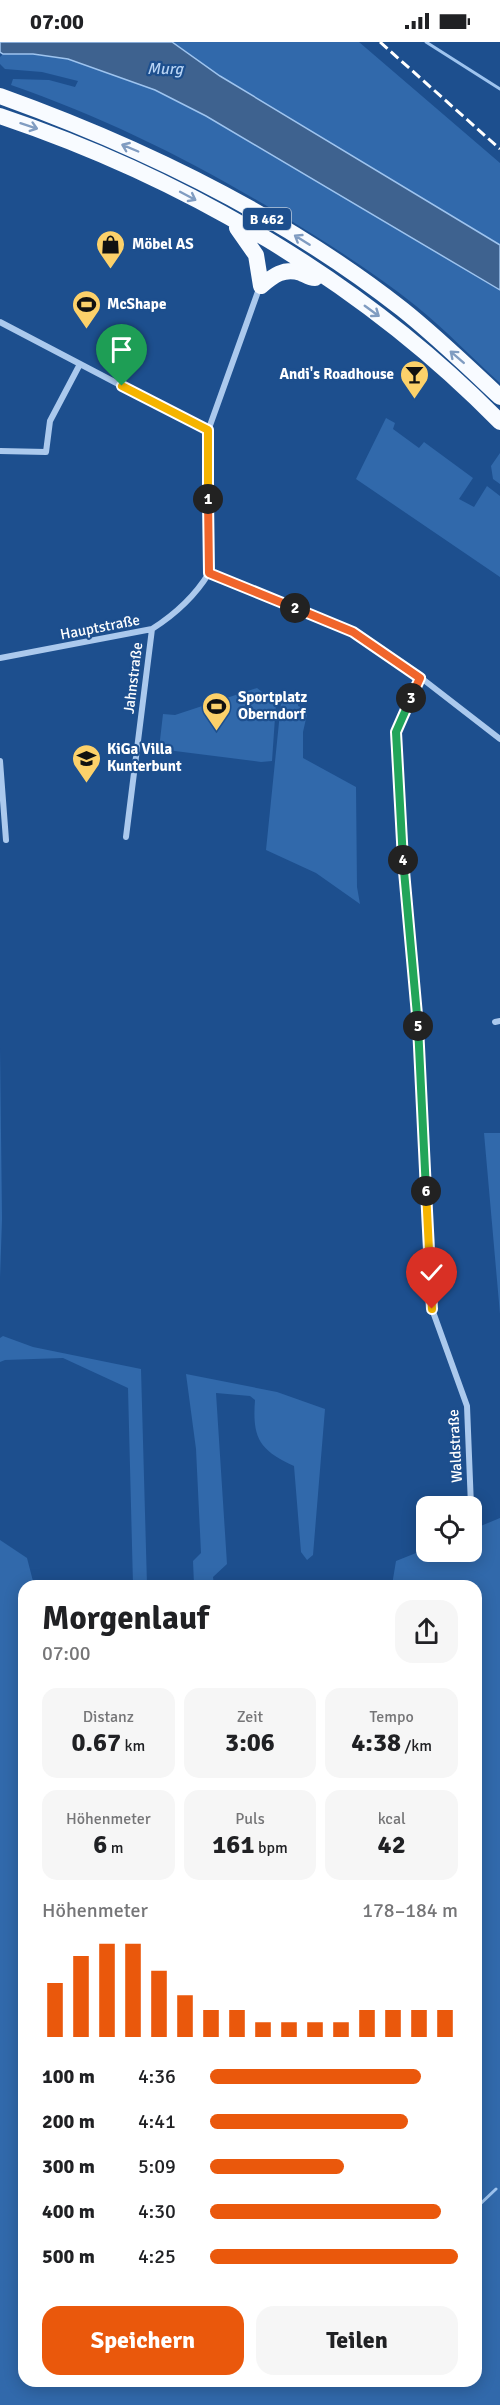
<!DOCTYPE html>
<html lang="de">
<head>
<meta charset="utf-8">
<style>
  body { margin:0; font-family:Signika,sans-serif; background:#f6f6f6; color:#202124; height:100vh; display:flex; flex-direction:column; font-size:22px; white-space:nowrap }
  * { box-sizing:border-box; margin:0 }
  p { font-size:20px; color:#757577 }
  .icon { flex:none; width:33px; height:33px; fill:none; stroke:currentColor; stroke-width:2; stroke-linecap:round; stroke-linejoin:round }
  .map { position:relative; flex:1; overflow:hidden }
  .panel { position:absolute; left:18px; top:1538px; width:464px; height:807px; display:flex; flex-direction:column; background:#fff; border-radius:18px; box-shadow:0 3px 15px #0003 }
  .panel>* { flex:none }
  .tools { position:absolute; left:416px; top:1454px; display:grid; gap:12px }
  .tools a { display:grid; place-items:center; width:66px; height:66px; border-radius:12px; background:#fff; box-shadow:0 3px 15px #0003; font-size:30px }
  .pin { position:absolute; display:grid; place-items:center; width:51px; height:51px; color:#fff; margin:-62px -26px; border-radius:50% 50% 50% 0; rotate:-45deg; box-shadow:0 0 6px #0007 }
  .pin .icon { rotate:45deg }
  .km { position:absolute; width:30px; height:30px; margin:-15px; border-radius:50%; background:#222; color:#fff; font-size:16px; line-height:30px; text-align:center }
  .round { display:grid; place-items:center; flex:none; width:63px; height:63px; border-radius:18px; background:#f6f6f6 }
  .head { display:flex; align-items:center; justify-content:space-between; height:102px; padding:0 24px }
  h1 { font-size:33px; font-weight:700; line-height:45px }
  .figures { display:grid; grid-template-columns:repeat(3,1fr); gap:9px; height:102px; padding:6px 24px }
  .figures div { display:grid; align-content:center; border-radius:15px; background:#f6f6f6; text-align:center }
  .figures b { font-size:26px; font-weight:700 }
  .figures small { font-size:16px; font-weight:400 }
  .figures p { font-size:16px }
  .chart { height:168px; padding:12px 24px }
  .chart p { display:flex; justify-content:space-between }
  .chart svg { width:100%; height:108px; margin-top:6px; stroke:#ea580c; stroke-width:6 }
  .primary-button { display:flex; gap:12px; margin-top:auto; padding:12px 24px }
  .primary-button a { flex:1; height:69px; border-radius:18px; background:#ea580c; color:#fff; font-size:24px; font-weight:700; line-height:69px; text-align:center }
  .primary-button a+a { background:#f6f6f6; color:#202124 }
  ul { padding:0 24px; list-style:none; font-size:20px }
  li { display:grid; grid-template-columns:96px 72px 1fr; align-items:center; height:45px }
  li i { height:15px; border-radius:8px; background:#ea580c }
  .status { display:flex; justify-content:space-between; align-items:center; height:42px; padding:0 30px; background:#fff; direction:ltr }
  .status svg { height:16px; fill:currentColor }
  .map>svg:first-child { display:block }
  .green { fill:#3169ab }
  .water { fill:#3e628f; stroke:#9ec4ef; stroke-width:1.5 }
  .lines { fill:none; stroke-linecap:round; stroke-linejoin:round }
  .stream { stroke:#9ec4ef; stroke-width:3 }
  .minor { stroke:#abc9ed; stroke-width:6 }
  .trunk { stroke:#f8fbff; stroke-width:16 }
  .rail { stroke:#fff; stroke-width:3; stroke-dasharray:10 4.5; stroke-linecap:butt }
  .oneway { stroke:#809cc1 }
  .split-1-casing { stroke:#fff; stroke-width:12 }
  .split-2-casing { stroke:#fff; stroke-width:12 }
  .split-3-casing { stroke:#fff; stroke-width:12 }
  .split-4-casing { stroke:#fff; stroke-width:12 }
  .split-5-casing { stroke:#fff; stroke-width:12 }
  .split-6-casing { stroke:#fff; stroke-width:12 }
  .split-7-casing { stroke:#fff; stroke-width:12 }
  .split-1 { stroke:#f5b400; stroke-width:8 }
  .split-2 { stroke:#f0652b; stroke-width:8 }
  .split-3 { stroke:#f0652b; stroke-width:8 }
  .split-4 { stroke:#22a559; stroke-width:8 }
  .split-5 { stroke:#22a559; stroke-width:8 }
  .split-6 { stroke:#22a559; stroke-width:8 }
  .split-7 { stroke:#f5b400; stroke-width:8 }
  .labels { text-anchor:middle; stroke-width:4.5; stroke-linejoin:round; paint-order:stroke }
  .shield { fill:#1d4f8e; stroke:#bbcadd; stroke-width:1.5 }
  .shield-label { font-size:14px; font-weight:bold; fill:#fff }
  .poi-label { font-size:15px; font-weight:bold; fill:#fff; stroke:#1d4f8e; text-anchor:start }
  .street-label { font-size:15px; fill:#fff; stroke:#1d4f8e }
  .water-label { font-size:16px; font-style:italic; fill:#b7d3f4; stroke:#1d4f8e }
</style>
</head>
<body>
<div class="status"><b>07:00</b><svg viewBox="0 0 49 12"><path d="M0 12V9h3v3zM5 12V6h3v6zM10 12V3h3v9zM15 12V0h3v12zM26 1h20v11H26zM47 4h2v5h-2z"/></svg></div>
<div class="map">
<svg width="500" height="2363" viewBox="0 0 500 2363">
  <rect width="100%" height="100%" fill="#1d4f8e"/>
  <!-- green -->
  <path class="green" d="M 172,0 L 359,0 L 500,121 L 500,203 L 220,34 Z
    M 3,12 L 33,12 L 68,17 L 155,48 L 206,74 L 500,248 L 500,341 C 472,316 446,288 416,264 C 375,231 330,203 285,175 C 196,121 109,77 11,43 L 13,37 L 49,38 L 75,45 L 78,39 L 42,30 L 5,27 L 0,22 L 0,15 Z
    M 386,376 L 395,381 L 393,387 L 419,406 L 424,400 L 473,436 L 459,457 L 474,465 L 487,444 L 500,454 L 500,535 L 356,437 Z
    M 500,411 L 500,442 L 493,437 L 491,424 Z
    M 257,646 L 276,661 L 272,719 L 261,720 L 159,707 L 163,672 L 175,673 Z
    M 282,651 L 299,656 L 298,664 L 308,668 L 303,690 L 303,716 L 356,745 L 357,845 L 360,862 L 316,831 L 266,808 Z
    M 0,1006 L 2,1177 L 0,1236 Z
    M 484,1091 L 500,1091 L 500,1272 Z
    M 3,1294 L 33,1305 L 141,1327 L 147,1543 L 133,1543 L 128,1346 L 63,1316 L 5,1318 L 0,1320 L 0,1296 Z
    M 186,1332 L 277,1350 L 325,1367 L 313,1513 L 307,1518 L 301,1510 L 294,1424 C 260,1408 252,1397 255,1358 L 250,1354 L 216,1351 L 227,1522 L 213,1535 L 214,1543 L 194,1543 L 193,1519 L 201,1511 L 196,1407 Z
    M 500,1476 L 500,2363 L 0,2363 L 0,1498 L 27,1516 L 34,1543 L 24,1544 L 24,2338 L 476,2338 L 476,1544 L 392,1543 L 396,1519 L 426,1507 L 426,1509 L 471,1509 L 471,1488 Z"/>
  <!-- water -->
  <path class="water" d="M 0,0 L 172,0 L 220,34 L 500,203 L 500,248 L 206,74 L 155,48 L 68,17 L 33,12 L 3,12 L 0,10 Z"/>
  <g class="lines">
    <!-- stream -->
    <path class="stream" d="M 426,0 L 500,47
      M 476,2166 L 496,2147"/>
    <!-- minor -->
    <path class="minor" d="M 0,280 L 208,389
      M 0,409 L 46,410 L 50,379 L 80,322
      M 209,531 L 353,590 L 420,635 L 500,697
      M 0,616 L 152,587 C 174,573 195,554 209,531 L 208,389 L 260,244
      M 420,635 L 396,690 L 407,876 L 420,1009 L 432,1267 L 467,1364 L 471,1464
      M 0,719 L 6,798
      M 126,795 L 152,587
      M 495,980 L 500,979
      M 471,1472 L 473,1511"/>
    <!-- trunk -->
    <path class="trunk" d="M 0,54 C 142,105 282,173 402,267 C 436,294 468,325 500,355
      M 0,74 C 185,136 363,240 500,380
      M 237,186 L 256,213 L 261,244 C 273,234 284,225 301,231 C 306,233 309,236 315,236"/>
    <!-- rail -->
    <path class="rail" d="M 380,0 L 500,107"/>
  </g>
  <!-- one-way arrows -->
  <defs><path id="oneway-shaft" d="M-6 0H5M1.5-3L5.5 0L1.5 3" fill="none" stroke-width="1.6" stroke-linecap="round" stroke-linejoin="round" transform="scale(1.5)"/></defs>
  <g class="oneway">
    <use href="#oneway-shaft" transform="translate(29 84) rotate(18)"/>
    <use href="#oneway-shaft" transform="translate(130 106) rotate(-157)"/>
    <use href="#oneway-shaft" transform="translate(188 154) rotate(28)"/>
    <use href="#oneway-shaft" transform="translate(302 198) rotate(-148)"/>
    <use href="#oneway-shaft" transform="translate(372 269) rotate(36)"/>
    <use href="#oneway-shaft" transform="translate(457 315) rotate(-139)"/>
  </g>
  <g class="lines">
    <defs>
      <path id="split-1" d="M 122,344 L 208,388 L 208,457"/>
      <path id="split-2" d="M 208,457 L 209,531 L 295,566"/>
      <path id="split-3" d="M 295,566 L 353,590 L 420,636 L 411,656"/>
      <path id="split-4" d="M 403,818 L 396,690 L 411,656"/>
      <path id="split-5" d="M 403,818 L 418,984"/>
      <path id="split-6" d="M 418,984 L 426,1149"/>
      <path id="split-7" d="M 426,1149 L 432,1267"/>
    </defs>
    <!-- split-1 casing -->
    <use href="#split-1" class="split-1-casing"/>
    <!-- split-2 casing -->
    <use href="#split-2" class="split-2-casing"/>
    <!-- split-3 casing -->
    <use href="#split-3" class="split-3-casing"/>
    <!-- split-4 casing -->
    <use href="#split-4" class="split-4-casing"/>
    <!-- split-5 casing -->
    <use href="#split-5" class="split-5-casing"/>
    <!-- split-6 casing -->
    <use href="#split-6" class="split-6-casing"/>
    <!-- split-7 casing -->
    <use href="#split-7" class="split-7-casing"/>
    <!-- split-1 -->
    <use href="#split-1" class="split-1"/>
    <!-- split-2 -->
    <use href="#split-2" class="split-2"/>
    <!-- split-3 -->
    <use href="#split-3" class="split-3"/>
    <!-- split-4 -->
    <use href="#split-4" class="split-4"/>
    <!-- split-5 -->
    <use href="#split-5" class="split-5"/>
    <!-- split-6 -->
    <use href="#split-6" class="split-6"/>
    <!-- split-7 -->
    <use href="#split-7" class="split-7"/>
  </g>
  <!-- icons -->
  <defs>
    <symbol id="shop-pin" viewBox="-11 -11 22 30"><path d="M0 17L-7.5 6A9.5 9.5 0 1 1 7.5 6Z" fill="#fcd16a" stroke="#1d4f8e"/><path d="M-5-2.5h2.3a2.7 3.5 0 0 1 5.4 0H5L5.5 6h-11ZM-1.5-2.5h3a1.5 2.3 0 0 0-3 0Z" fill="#111"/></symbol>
    <symbol id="stadium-pin" viewBox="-11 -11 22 30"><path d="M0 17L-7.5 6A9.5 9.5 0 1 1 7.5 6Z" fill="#fcd16a" stroke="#1d4f8e"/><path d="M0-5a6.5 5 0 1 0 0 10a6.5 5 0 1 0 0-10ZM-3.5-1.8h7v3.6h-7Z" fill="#111"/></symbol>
    <symbol id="bar-pin" viewBox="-11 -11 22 30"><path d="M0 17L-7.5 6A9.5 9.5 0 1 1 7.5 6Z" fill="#fcd16a" stroke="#1d4f8e"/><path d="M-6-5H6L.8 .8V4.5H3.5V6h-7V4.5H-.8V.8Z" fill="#111"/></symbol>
    <symbol id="school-pin" viewBox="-11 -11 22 30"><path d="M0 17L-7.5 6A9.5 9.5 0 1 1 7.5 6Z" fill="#fcd16a" stroke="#1d4f8e"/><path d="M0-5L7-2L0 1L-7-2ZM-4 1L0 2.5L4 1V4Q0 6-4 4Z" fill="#111"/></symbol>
  </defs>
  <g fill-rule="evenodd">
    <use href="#shop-pin" x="94" y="186" width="33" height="45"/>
    <use href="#stadium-pin" x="70" y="246" width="33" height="45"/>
    <use href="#bar-pin" x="398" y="316" width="33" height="45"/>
    <use href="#stadium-pin" x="200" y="648" width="33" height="45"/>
    <use href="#school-pin" x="70" y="700" width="33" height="45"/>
  </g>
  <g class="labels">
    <!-- shield labels -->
    <rect class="shield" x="243" y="166" width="48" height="22" rx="4.5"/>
    <g class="shield-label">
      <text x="267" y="182">B 462</text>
    </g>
    <!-- poi labels -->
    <g class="poi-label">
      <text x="132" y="207">Möbel AS</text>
      <text x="107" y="267">McShape</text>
      <text x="394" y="337" text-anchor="end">Andi's Roadhouse</text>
      <text x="238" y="660">Sportplatz<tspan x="238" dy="17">Oberndorf</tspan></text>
      <text x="107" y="712">KiGa Villa<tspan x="107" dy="17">Kunterbunt</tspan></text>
    </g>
    <!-- street labels -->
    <g class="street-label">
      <text transform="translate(100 585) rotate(-11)" y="5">Hauptstraße</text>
      <text transform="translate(133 636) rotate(-83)" y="5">Jahnstraße</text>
      <text transform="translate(455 1404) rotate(-93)" y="5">Waldstraße</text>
    </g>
    <!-- water labels -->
    <g class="water-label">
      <text x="165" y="32">Murg</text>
    </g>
  </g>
</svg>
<div class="tools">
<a><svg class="icon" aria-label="locate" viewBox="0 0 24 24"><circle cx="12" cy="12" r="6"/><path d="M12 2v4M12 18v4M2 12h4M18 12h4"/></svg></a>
</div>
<div class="pin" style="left:122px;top:344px;background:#1e9e55"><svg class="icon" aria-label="arrive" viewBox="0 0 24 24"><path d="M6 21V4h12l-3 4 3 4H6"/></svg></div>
<div class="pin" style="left:432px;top:1267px;background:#d93025"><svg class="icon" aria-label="check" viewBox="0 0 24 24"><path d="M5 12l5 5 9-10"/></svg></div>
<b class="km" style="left:208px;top:457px">1</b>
<b class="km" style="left:295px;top:566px">2</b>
<b class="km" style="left:411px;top:656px">3</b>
<b class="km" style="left:403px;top:818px">4</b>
<b class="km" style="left:418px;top:984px">5</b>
<b class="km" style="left:426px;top:1149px">6</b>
<section class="panel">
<div class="head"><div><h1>Morgenlauf</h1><p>07:00</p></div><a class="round"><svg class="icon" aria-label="share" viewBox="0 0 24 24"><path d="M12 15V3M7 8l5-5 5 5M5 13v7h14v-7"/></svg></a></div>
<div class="figures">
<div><p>Distanz</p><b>0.67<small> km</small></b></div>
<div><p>Zeit</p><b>3:06</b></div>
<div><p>Tempo</p><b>4:38<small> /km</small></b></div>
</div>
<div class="figures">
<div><p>Höhenmeter</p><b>6<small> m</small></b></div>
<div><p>Puls</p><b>161<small> bpm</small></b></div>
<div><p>kcal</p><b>42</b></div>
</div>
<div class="chart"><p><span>Höhenmeter</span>178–184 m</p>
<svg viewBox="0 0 160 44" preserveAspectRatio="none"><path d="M5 44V22M15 44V11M25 44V6M35 44V6M45 44V17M55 44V27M65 44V33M75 44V33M85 44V38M95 44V38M105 44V38M115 44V38M125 44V33M135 44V33M145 44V33M155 44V33"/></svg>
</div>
<ul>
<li><b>100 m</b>4:36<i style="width:85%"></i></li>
<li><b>200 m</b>4:41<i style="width:80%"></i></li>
<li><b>300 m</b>5:09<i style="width:54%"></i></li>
<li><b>400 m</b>4:30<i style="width:93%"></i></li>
<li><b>500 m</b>4:25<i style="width:100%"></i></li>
</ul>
<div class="primary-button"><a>Speichern</a><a>Teilen</a></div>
</section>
</div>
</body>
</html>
